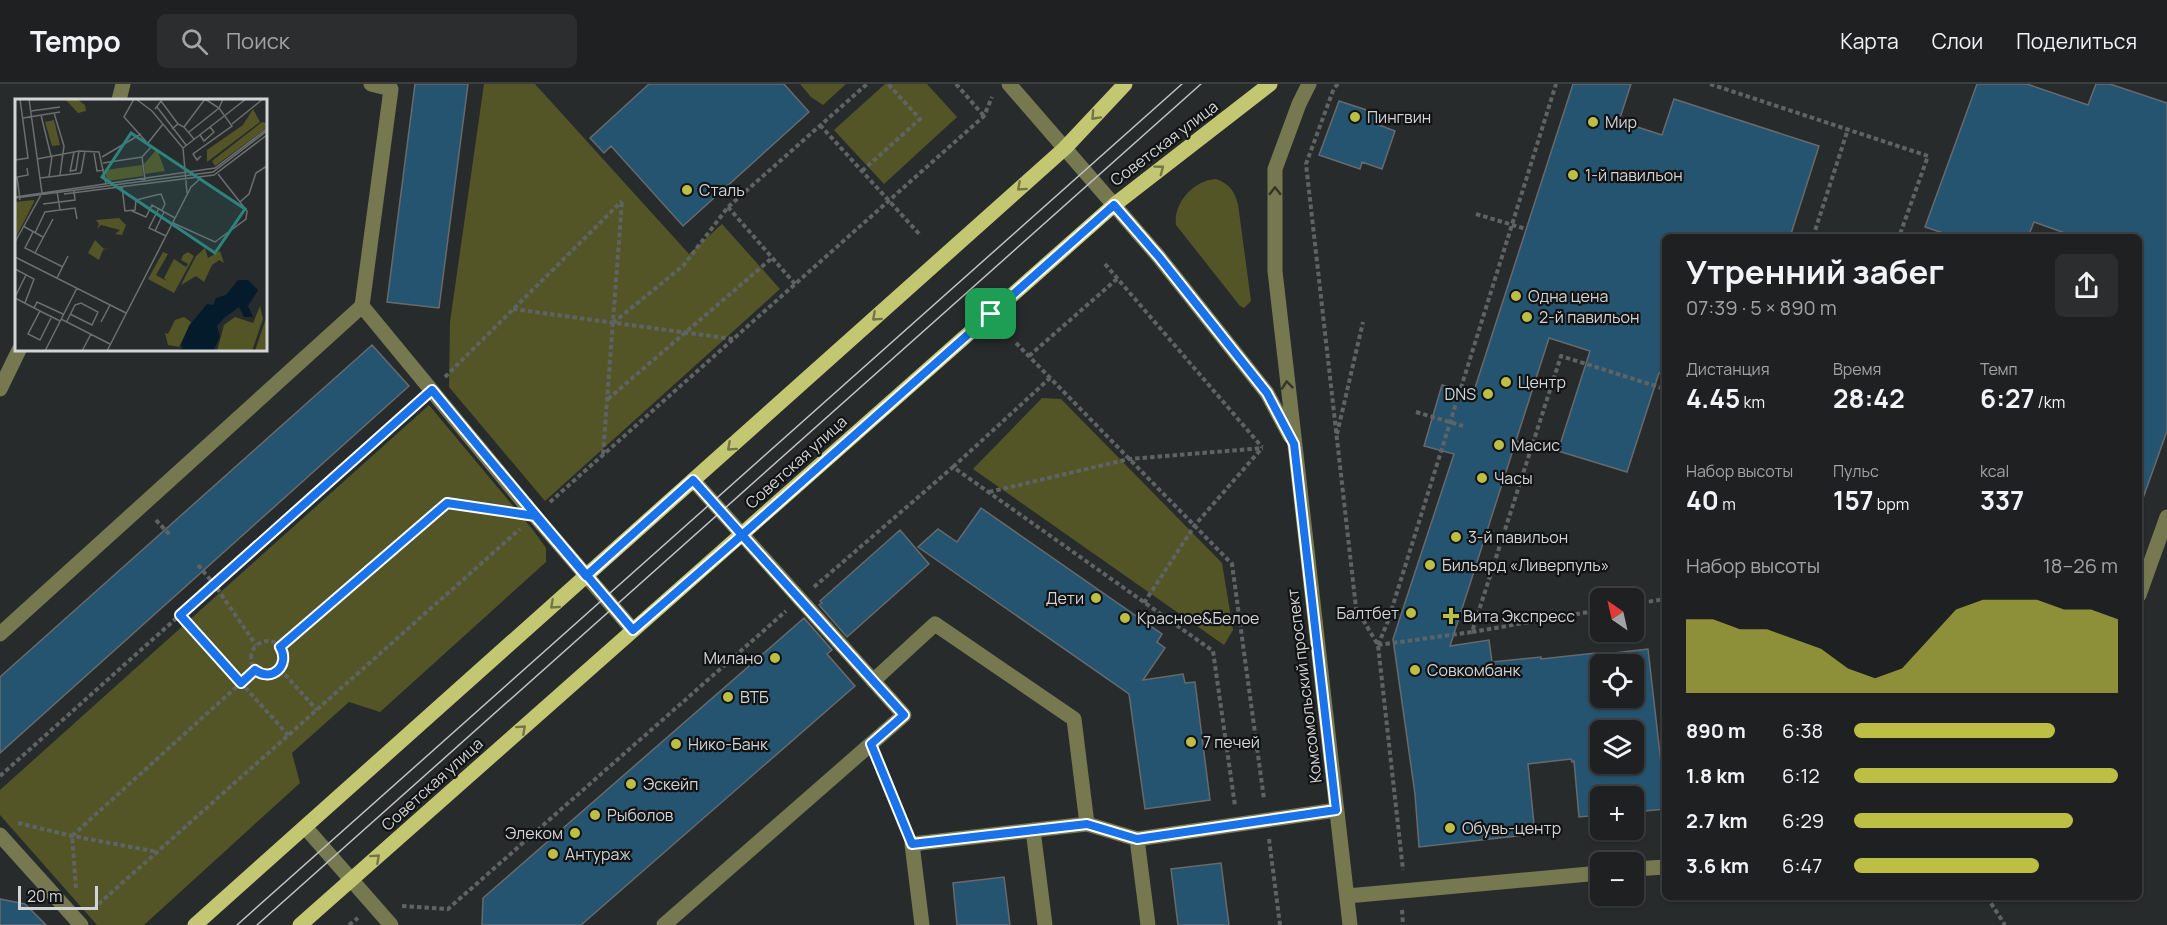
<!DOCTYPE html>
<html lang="ru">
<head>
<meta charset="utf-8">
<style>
  body { margin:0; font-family:Manrope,sans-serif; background:#2b2d2e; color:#f1f3f6; height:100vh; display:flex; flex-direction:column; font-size:22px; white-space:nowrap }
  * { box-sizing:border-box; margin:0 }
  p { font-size:20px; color:#a1a3a5 }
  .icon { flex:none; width:33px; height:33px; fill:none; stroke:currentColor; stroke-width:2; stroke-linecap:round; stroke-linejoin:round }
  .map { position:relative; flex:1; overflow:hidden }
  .side { position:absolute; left:1662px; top:150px; width:480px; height:666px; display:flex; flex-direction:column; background:#1e2021; border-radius:9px; box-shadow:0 2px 4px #0004,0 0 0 2px #3c3e3f }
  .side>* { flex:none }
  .needle { width:39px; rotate:326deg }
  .tools { position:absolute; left:1590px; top:504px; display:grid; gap:12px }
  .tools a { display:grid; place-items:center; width:54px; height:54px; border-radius:9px; background:#1e2021; box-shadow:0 2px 4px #0004,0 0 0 2px #3c3e3f; font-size:30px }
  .scale { position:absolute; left:18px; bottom:15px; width:80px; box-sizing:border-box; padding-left:6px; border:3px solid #d2d4d5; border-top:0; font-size:16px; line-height:21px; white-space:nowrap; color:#d2d4d5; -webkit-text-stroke:4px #121314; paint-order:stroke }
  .pin { position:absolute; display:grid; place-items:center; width:51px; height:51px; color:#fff; margin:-26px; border-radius:12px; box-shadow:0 3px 9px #0006 }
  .round { display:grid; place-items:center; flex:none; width:63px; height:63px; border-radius:9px; background:#2b2d2e }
  .overview { display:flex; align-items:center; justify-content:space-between; height:102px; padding:0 24px }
  h1 { font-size:33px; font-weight:700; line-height:45px }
  .stats { display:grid; grid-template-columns:repeat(3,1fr); gap:9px; height:102px; padding:6px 24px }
  .stats div { display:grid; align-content:center }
  .stats b { font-size:26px; font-weight:700 }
  .stats small { font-size:16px; font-weight:400 }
  .stats p { font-size:16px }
  .chart { height:168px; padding:12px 24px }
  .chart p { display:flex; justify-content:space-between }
  .chart svg { width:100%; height:108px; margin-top:6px; fill:#bcbf44; opacity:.7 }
  ul { padding:0 24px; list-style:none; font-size:20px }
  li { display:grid; grid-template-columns:96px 72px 1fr; align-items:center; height:45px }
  li i { height:15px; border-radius:8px; background:#bcbf44 }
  header { display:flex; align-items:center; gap:36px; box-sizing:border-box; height:84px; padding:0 30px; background:#1e2021; border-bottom:2px solid #3c3e3f }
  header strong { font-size:28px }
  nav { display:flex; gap:33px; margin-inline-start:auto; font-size:21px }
  .search { width:420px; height:54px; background:#2b2d2e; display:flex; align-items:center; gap:15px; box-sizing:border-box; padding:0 21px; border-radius:9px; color:#a1a3a5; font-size:22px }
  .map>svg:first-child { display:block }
  .green { fill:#535526 }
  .building { fill:#255470; stroke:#676a6c; stroke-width:1.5; fill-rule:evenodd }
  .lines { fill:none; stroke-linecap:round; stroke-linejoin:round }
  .path { stroke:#606364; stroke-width:4; stroke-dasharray:4.5 3; stroke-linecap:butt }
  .minor { stroke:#767850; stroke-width:15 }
  .major { stroke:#c3c771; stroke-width:15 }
  .tram { stroke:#bfc1c2; stroke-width:1.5 }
  .oneway { stroke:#737647 }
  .oneway2 { stroke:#353629 }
  .route-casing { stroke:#fff; stroke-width:12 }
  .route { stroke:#1a73e8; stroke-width:8 }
  .poi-dot { fill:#bcbf44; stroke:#121314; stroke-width:2 }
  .labels { text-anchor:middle; stroke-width:4.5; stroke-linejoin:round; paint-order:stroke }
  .poi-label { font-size:16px; fill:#d2d4d5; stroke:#121314; text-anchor:start }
  .street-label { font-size:16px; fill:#d2d4d5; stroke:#121314 }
  .inset-road { fill:none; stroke:#6c6f70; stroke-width:1.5 }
  .view { fill:#2c847d; fill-opacity:0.15; stroke:#2c847d; stroke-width:3 }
  .inset-edge { fill:none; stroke:#d2d4d5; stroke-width:3 }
</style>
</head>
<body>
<header>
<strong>Tempo</strong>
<div class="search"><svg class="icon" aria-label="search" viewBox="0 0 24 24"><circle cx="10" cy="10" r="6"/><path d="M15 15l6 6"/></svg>Поиск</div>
<nav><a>Карта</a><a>Слои</a><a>Поделиться</a></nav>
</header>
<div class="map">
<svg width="2167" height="841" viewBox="0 0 2167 841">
  <rect width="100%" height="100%" fill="#282b2c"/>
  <!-- green -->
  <path class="green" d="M 484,0 L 535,0 L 689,170 L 722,140 L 780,205 L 545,417 L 449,303 L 450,238 Z
    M 800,0 L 846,0 L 823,21 L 811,13 Z
    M 885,0 L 927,0 L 957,33 L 884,100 L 834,46 Z
    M 1216,95 C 1230,100 1234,107 1238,120 L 1251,217 L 1244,224 L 1240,222 L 1176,141 C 1173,119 1194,96 1216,95 Z
    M 1042,314 L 1061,315 L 1222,479 L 1233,546 L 1224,561 L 973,385 Z
    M 429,321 L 533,446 L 546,464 L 546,478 L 380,628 L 349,618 L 292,669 L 300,699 L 144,841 L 97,841 L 0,731 L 0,706 Z"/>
  <!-- building -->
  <path class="building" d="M 415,0 L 468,0 L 439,224 L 387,218 Z
    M 649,0 L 784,0 L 809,28 L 683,142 L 611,62 L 604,69 L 590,54 Z
    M 1573,0 L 1631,0 L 1619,37 L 1662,51 L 1674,15 L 1819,62 L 1790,153 L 1665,153 L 1665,291 L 1659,289 L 1627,388 L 1558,367 L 1590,267 L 1549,254 L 1450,562 L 1489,556 L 1492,578 L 1541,573 L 1541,575 L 1596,569 L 1597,571 L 1648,565 L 1661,679 L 1665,678 L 1665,725 L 1634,728 L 1634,712 L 1600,712 L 1600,731 L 1579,733 L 1574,677 L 1572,678 L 1571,675 L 1528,680 L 1535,750 L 1419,763 L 1415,710 L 1393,555 L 1454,370 L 1424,362 L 1442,301 L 1473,310 ZM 1600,580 L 1634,580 L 1634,614 L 1600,614 ZM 1600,646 L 1634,646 L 1634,680 L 1600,680 Z
    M 1977,0 L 2027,0 L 2088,21 L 2096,0 L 2110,0 L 2167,19 L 2167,347 L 2142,417 L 2139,417 L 2139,153 L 2076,153 L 2034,138 L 2028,153 L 1955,153 L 1925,143 Z
    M 1339,17 L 1379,30 L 1376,40 L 1395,47 L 1382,85 L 1362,78 L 1360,85 L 1319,71 Z
    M 372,261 L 409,302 L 0,669 L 0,593 Z
    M 981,424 L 1162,550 L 1157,558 L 1165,564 L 1143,596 L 1183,590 L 1185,599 L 1195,598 L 1210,716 L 1145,725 L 1129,610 L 918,463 L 938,445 L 957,458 Z
    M 900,446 L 929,480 L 847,553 L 819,521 L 822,519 L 820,517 Z
    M 804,534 L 832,566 L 827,570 L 855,602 L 581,841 L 482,841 L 483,814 Z
    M 1221,779 L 1229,841 L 1178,841 L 1171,785 Z
    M 1004,793 L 1010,841 L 957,841 L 953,799 Z
    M 0,815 L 25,820 L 46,841 L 0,841 Z"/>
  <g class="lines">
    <!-- path -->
    <path class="path" d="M 956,0 L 984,32
      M 1338,0 L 1334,4 L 1306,80 L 1356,524 L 1378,561 L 1403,786
      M 1710,0 L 1928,72 L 1899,153
      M 820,41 L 921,152
      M 862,87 L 920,35 L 888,0
      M 728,123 L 795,200
      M 1476,130 L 1526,145
      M 1813,153 L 1848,45
      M 1105,180 L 1262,363
      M 513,225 L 733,255
      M 613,239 L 684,181 L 728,123 L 867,0
      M 1016,259 L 1232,480 L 1264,715
      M 1029,272 L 1118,194
      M 445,293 L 622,117
      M 608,315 L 772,174
      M 1416,328 L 1463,342
      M 1337,350 L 1363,238
      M 1516,358 L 1532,363
      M 603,370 L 622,117
      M 953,383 L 1050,294
      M 989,408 L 1129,375 L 1263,364
      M 550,418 L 984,32 L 992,13
      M 156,436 L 170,451
      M 198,481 L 214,500 L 256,561
      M 814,503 L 953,383 L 1213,567 L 1235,722
      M 1144,519 L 1195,441 L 1262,364
      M 1634,520 L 1665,515
      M 180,531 L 288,651
      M 1472,548 L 1600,526
      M251 574a17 17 0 1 1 34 0a17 17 0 1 1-34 0Z
      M 1378,561 L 1388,537 L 1556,0
      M 1378,561 L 1472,548 L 1561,272 L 1665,305
      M 280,563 L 447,419 L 505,427
      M 280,585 L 317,626
      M 880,680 L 905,743
      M 0,692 L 418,318
      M 18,739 L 72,752 L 158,768
      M 1269,755 L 1280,841
      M 76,804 L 72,752 L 255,586
      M 1987,813 L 2005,841
      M 402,822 L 448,825 L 786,527
      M 93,825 L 520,445
      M 1402,826 L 1403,841
      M 349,841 L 358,834"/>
    <!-- minor -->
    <path class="minor" d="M 1009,0 L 1159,173 L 1267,309 L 1290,352
      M 1309,0 L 1299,20 L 1275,85 L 1275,187 L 1350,841
      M 119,16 L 123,0
      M 362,222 L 535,432 L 633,546
      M 0,305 L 19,266
      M 2139,511 L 2167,433
      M 0,550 L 362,222 L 391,5 L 371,0
      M 873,597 L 935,540 L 1074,635 L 1087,740
      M 305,743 L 391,841
      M 1033,746 L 1045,841
      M 0,751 L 81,841
      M 1137,755 L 1148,841
      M 1634,785 L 1665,783
      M 1347,812 L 1600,789
      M 664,841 L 904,631 L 693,396
      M 922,841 L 912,760 L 1087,740 L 1137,755 L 1336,726"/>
    <!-- major -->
    <path class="major" d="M 195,841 L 1065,64 L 1125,0
      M 300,841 L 1114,121 L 1270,0"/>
    <!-- tram -->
    <path class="tram" d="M 237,841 L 1182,0
      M 257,841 L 1201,0"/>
  </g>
  <!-- one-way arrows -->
  <defs><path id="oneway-chevron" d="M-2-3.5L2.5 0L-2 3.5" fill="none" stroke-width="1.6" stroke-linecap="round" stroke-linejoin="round" transform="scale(1.5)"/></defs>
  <g class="oneway">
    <use href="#oneway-chevron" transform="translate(1095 32) rotate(133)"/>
    <use href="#oneway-chevron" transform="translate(1160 85) rotate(-37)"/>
    <use href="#oneway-chevron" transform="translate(1021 103) rotate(138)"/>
    <use href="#oneway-chevron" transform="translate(876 233) rotate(138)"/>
    <use href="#oneway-chevron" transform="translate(731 363) rotate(138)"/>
    <use href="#oneway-chevron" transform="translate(554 521) rotate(138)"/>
    <use href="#oneway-chevron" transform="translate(522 645) rotate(-42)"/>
    <use href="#oneway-chevron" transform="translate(376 774) rotate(-42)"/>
  </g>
  <g class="oneway2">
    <use href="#oneway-chevron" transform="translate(1275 107) rotate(-90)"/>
    <use href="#oneway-chevron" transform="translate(1287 301) rotate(-96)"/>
  </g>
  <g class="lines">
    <defs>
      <path id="route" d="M 991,230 L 742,451 L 693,396 L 586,492 L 535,432 L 447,419 L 280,563 C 291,581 272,599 255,586 L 241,599 L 180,531 L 432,306 C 498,387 566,467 633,546 L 742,451 L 904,631 L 871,660 L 912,760 L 1087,740 L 1137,755 L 1336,726 L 1294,360 L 1267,309 L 1159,173 L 1114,121 L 991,230"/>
    </defs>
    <!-- route casing -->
    <use href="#route" class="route-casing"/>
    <!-- route -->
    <use href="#route" class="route"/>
  </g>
  <!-- markers -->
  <g class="poi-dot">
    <circle cx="1355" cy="33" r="6"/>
    <circle cx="1593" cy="38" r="6"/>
    <circle cx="1573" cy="91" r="6"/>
    <circle cx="687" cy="106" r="6"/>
    <circle cx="1516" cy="212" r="6"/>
    <circle cx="1527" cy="233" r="6"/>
    <circle cx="1506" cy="298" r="6"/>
    <circle cx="1488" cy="310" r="6"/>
    <circle cx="1499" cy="361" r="6"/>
    <circle cx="1482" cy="394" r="6"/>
    <circle cx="1456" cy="453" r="6"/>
    <circle cx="1430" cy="481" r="6"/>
    <circle cx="1096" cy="514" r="6"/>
    <circle cx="1411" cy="529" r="6"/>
    <path d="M1448 523h6v6h6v6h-6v6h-6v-6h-6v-6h6z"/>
    <circle cx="1125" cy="534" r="6"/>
    <circle cx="775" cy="574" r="6"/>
    <circle cx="1415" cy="586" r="6"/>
    <circle cx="728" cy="613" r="6"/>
    <circle cx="1191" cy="658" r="6"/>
    <circle cx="676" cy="660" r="6"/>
    <circle cx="631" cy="700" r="6"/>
    <circle cx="595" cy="731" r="6"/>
    <circle cx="1450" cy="744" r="6"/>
    <circle cx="575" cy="749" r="6"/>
    <circle cx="553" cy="770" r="6"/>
  </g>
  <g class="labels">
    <!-- poi labels -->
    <g class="poi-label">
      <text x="1367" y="39">Пингвин</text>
      <text x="1605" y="44">Мир</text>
      <text x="1585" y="97">1-й павильон</text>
      <text x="699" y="112">Сталь</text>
      <text x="1528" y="218">Одна цена</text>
      <text x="1539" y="239">2-й павильон</text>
      <text x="1518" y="304">Центр</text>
      <text x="1476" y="316" text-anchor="end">DNS</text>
      <text x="1511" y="367">Масис</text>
      <text x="1494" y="400">Часы</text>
      <text x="1468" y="459">3-й павильон</text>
      <text x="1442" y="487">Бильярд «Ливерпуль»</text>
      <text x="1084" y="520" text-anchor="end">Дети</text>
      <text x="1399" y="535" text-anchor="end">Балтбет</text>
      <text x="1463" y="538">Вита Экспресс</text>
      <text x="1137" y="540">Красное&amp;Белое</text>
      <text x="763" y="580" text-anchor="end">Милано</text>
      <text x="1427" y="592">Совкомбанк</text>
      <text x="740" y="619">ВТБ</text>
      <text x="1203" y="664">7 печей</text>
      <text x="688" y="666">Нико-Банк</text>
      <text x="643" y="706">Эскейп</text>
      <text x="607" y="737">Рыболов</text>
      <text x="1462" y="750">Обувь-центр</text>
      <text x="563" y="755" text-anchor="end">Элеком</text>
      <text x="565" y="776">Антураж</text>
    </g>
    <!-- street labels -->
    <g class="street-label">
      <text transform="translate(1164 59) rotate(-37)" y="6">Советская улица</text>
      <text transform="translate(796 378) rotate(-42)" y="6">Советская улица</text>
      <text transform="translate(1304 602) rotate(-97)" y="6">Комсомольский проспект</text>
      <text transform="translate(432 700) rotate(-42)" y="6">Советская улица</text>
    </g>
  </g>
  <!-- overview -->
  <g transform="translate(15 15)">
    <rect width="252" height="252" fill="#282b2c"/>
    <path d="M 50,0 L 62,0 L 70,6 L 71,12 L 63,14 ZM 238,10 L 245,23 L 192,63 L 192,51 L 228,26 ZM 39,21 L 45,46 L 37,47 L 30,23 ZM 247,23 L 252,24 L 252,29 L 200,67 L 197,62 ZM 142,50 L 150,72 L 130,75 L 129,65 ZM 127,66 L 128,77 L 92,82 L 90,71 ZM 19,101 L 19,103 L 0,140 L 0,103 ZM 104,119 L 111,126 L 107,136 L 100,135 L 105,131 L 86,126 L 82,130 L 84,125 L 81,121 ZM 80,141 L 89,150 L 94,149 L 88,151 L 84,161 L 73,154 ZM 190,149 L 193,159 L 205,152 L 209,164 L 204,161 L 197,166 L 189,183 L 181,177 L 166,186 L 181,157 ZM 148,153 L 153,155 L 141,176 L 152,182 L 149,179 L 159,160 L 171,168 L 173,165 L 166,161 L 168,156 L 173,153 L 179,157 L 159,194 L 133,180 ZM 245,207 L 248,220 L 237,252 L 202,252 L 209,226 L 220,218 L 238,224 ZM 252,216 L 252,252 L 240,252 ZM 169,218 L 176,223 L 164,248 L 153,246 L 150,234 L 153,235 L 160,221 Z" fill="#535526"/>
    <path d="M 223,181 L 233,181 L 243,191 L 233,207 L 238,218 L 229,218 L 224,208 L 209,219 L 202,227 L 205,238 L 198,252 L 161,252 L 168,249 L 166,246 L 174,227 L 192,205 L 198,206 L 201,199 L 211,196 Z" fill="#031b2a"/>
    <path class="inset-road" d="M 121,0 L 137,12 L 168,49M 142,8 L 171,46M 140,10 L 146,2 L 163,25M 16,12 L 45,8M 39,14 L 49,47 L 45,76M 26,16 L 36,57M 8,19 L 45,13M 217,25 L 248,0M 169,28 L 190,0M 157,30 L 163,25 L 169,28 L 179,40M 174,33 L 204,9 L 208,0M 185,36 L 189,42 L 199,33 L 195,28M 133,44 L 148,25M 79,54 L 82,72 L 89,71M 186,57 L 182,61 L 178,55 L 217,27 L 204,9 L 190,0M 87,58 L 126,35M 127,58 L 130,81M 22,60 L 64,52 L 84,53 L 91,85M 0,61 L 13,59 L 5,0M 88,64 L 127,58 L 136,48 L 109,18 L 119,0M 56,72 L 61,71 L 64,52M 55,73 L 59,53M 66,74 L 70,52M 34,78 L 37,57M 25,79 L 66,74M 107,88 L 110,112 L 120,111 L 121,101 L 141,96M 42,92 L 45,111M 172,94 L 168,49 L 231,0M 49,95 L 199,76 L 252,36M 141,96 L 146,95 L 150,105 L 147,111M 0,98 L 200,69 L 252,30M 0,99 L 198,73 L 252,32M 5,101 L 2,78 L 13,76 L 12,69M 225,103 L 234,95 L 241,74 L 252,67M 28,105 L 60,101 L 59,92M 144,109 L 134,129 L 151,137M 117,112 L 131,118 L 137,106 L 160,119M 158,124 L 200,143 L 231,120 L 232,112 L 203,75M 8,127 L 28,138M 140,132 L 149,113M 18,133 L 10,149 L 48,168M 20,134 L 30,113 L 60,109 L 62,120M 0,143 L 27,94 L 14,0M 20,154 L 38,120M 0,158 L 111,214M 0,170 L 19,180 L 10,204M 42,179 L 53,157M 0,198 L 11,176M 0,199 L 25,212M 19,209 L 22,203 L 48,215M 37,217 L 25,241 L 13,235 L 25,212 L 45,222M 46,220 L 95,245M 52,222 L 60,206 L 66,204 L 83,213 L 77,226 L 55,215M 86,223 L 95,206M 30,252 L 62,189M 67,252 L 76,235M 92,252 L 176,88 L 186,79"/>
    <path class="view" d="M 116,34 L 230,110 L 200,154 L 87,78 Z"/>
    <rect width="252" height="252" class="inset-edge"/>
  </g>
</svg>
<div class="tools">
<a><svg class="needle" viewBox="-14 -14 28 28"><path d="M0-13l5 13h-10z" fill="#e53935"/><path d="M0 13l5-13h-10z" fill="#a1a3a5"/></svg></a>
<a><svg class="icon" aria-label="locate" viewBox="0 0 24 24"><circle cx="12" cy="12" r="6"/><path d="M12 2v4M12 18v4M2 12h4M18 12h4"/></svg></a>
<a><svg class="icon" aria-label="layers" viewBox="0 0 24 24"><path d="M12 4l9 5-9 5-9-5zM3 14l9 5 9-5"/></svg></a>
<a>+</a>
<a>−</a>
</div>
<div class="scale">20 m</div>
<div class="pin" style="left:991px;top:230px;background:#1e9e55"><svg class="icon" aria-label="arrive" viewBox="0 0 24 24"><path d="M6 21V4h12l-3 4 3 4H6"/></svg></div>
<section class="side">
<div class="overview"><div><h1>Утренний забег</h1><p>07:39 · 5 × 890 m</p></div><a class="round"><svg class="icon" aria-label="share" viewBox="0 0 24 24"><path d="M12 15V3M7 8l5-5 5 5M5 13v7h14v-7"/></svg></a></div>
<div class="stats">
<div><p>Дистанция</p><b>4.45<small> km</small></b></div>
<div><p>Время</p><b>28:42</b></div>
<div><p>Темп</p><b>6:27<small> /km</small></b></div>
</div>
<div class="stats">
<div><p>Набор высоты</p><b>40<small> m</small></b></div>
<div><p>Пульс</p><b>157<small> bpm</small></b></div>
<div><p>kcal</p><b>337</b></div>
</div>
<div class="chart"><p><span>Набор высоты</span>18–26 m</p>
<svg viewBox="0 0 160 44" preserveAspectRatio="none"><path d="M0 44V14L10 14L20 18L30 18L40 22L50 26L60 34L70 38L80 34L90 22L100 10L110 6L120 6L130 6L140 10L150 10L160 14V44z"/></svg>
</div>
<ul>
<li><b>890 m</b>6:38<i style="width:76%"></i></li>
<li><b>1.8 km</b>6:12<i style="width:100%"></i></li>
<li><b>2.7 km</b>6:29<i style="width:83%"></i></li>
<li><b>3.6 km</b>6:47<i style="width:70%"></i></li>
</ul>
</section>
</div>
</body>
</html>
